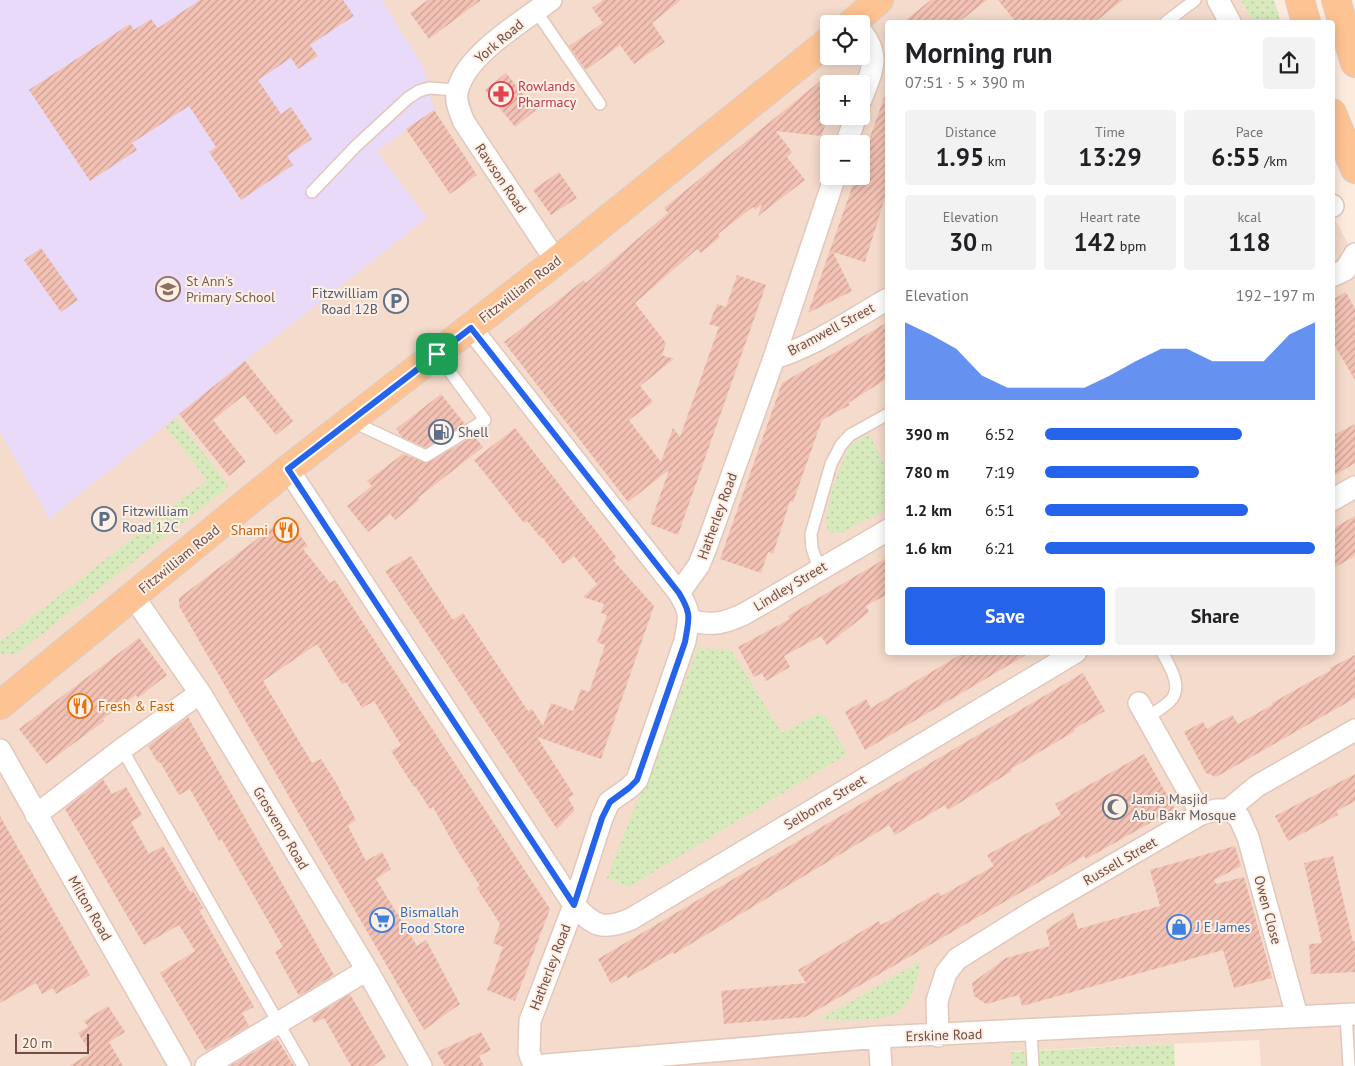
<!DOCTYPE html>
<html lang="en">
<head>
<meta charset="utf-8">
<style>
  body { margin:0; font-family:"PT Sans",sans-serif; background:#f2f2f2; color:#202124; height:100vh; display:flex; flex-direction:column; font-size:19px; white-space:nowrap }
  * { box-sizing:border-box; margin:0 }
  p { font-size:16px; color:#757577 }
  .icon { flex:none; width:28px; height:28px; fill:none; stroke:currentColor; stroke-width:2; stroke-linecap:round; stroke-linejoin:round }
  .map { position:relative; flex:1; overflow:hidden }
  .panel { position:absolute; left:885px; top:20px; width:450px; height:635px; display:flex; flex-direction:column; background:#fff; border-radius:5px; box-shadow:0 2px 12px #0003 }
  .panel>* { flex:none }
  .controls { position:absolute; left:820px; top:15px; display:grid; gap:10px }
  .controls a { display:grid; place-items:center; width:50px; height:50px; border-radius:5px; background:#fff; box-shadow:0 2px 12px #0003; font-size:25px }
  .scale { position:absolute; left:15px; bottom:12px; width:74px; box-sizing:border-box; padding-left:5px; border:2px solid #724d45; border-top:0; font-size:14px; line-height:18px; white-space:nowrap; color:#724d45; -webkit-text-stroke:4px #ffefe4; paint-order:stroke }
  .pin { position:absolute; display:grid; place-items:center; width:42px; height:42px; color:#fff; margin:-21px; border-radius:10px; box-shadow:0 2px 8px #0006 }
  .round { display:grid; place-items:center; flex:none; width:52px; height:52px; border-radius:5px; background:#f2f2f2 }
  .overview { display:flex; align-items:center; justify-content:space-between; height:85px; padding:0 20px }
  h1 { font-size:28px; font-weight:600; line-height:38px }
  .metrics { display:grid; grid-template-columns:repeat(3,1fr); gap:8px; height:85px; padding:5px 20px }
  .metrics div { display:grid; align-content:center; border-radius:5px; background:#f2f2f2; text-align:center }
  .metrics b { font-size:25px; font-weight:600 }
  .metrics small { font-size:14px; font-weight:400 }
  .metrics p { font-size:14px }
  .chart { height:140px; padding:10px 20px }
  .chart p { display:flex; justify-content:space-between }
  .chart svg { width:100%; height:90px; margin-top:5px; fill:#2563eb; opacity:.7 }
  .cta { display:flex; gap:10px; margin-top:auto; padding:10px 20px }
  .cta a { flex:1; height:58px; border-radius:5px; background:#2563eb; color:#fff; font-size:20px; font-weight:600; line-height:58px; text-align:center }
  .cta a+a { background:#f2f2f2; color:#202124 }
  ul { padding:0 20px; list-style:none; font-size:16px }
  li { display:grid; grid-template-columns:80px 60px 1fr; align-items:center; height:38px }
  li i { height:12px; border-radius:6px; background:#2563eb }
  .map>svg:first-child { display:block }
  .residential { fill:#f4dbcb; fill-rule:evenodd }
  .education { fill:#e8daf8 }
  .green { fill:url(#green-dots) }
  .building { fill:url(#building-hatch) }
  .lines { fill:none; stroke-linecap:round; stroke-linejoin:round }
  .lane-casing { stroke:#e2c7bc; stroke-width:14 }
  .street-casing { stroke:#e2c7bc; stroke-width:24 }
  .primary-casing { stroke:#d8cdcb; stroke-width:30 }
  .lane { stroke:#fff; stroke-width:11 }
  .street { stroke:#fff; stroke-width:21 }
  .primary { stroke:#fec393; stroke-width:28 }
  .route-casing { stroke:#fff; stroke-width:10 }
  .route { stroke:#2563eb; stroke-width:6 }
  .labels { text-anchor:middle; stroke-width:4; stroke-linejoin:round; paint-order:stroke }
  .street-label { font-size:14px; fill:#724d45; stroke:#ffefe4 }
  .health-label { font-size:14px; fill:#be3a42; stroke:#ffefe4; text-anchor:start }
  .education-label { font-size:14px; fill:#785e54; stroke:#ffefe4; text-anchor:start }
  .service-label { font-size:14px; fill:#4e5e75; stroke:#ffefe4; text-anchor:start }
  .food-label { font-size:14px; fill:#c56008; stroke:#ffefe4; text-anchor:end }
  .worship-label { font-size:14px; fill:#5b616d; stroke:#ffefe4; text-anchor:start }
  .shop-label { font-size:14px; fill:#366cbe; stroke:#ffefe4; text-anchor:start }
</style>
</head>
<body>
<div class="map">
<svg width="1355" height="1066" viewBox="0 0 1355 1066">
  <defs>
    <pattern id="green-dots" width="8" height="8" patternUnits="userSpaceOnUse" patternTransform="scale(1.25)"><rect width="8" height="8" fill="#d7eabc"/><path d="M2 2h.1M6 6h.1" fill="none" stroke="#bccaa3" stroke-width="1.8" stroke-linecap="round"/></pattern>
    <pattern id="building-hatch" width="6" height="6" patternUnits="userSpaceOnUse" patternTransform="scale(1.25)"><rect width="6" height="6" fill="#f3c2b4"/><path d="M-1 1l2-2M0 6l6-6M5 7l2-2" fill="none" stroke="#c9a094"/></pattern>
  </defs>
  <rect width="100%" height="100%" fill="#fdebdd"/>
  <!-- residential -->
  <path class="residential" d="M 0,0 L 1241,0 L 1254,22 L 888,22 L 888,652 L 1332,652 L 1333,215 L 1355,257 L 1355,1066 L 1261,1066 L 1259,1040 L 1011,1051 L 1011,1066 L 285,1066 L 292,1061 L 277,1035 L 224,1066 L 0,1066 ZM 829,24 L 861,24 L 861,56 L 829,56 ZM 829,84 L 861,84 L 861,116 L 829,116 ZM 829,144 L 861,144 L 861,176 L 829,176 Z"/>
  <!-- education -->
  <path class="education" d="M 0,0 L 382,0 L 424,68 L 434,110 L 377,151 L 427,218 L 245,361 L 48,520 L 46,512 L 0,432 Z"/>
  <!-- green -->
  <path class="green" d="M 1241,0 L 1274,0 L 1281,22 L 1254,22 Z
    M 176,418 L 229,486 L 17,654 L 0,654 L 0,642 L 207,480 L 167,428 L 166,426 Z
    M 869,434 L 887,470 L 887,509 L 841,533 L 828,532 L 826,520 L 832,490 L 849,446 Z
    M 698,648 L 731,650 L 782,733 L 818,714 L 826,717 L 847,754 L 629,887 L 607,878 Z
    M 921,961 C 917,976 914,997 903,1008 C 888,1024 839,1020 819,1020 Z
    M 1174,1044 L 1175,1066 L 1011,1066 L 1011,1052 Z"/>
  <!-- building -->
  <path class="building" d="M 200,0 L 343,0 L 354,16 L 310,45 L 318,56 L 298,69 L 291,58 L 258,80 L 281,114 L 291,107 L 312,139 L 287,156 L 293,165 L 241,200 L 209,152 L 216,147 L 189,106 L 132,143 L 137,150 L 90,181 L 29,90 L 130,24 L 134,30 L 151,19 L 158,28 Z
    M 428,0 L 481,0 L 429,39 L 410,13 Z
    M 603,0 L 681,0 L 652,23 L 665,42 L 634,64 L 620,45 L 586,70 L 569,46 L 603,23 L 592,8 Z
    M 931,0 L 987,0 L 959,22 L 903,22 Z
    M 998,0 L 1123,0 L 1095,22 L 1016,22 Z
    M 506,73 L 536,110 L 515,127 L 485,90 Z
    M 829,74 L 829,116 L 821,136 L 776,131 L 792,152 L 787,157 L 805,180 L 758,216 L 762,204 L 755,210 L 753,207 L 718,234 L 720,237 L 701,253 L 697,249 L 635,303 L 666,343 L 662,355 L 674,359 L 640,386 L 653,402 L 629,420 L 661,462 L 673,428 L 680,437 L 704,369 L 719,327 L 709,324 L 717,304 L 726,307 L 737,275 L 766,285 L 678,535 L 650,524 L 669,470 L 628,502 L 504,342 L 584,280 L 586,283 L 668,213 L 664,208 Z
    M 885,95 L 888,96 L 888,188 L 865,262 L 833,252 L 852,291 L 808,313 L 856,176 L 861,176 L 861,162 Z
    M 434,110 L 477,175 L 450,194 L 406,129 Z
    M 559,172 L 577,198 L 551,215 L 533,190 Z
    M 41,248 L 78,300 L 61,312 L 24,260 Z
    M 1346,292 L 1355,309 L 1355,380 L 1332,341 L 1332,300 Z
    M 888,322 L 888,378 L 848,403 L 850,405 L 822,420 L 793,502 L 790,501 L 773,554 L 768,552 L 761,573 L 720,559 L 782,383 Z
    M 245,361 L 293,421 L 276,435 L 244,395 L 213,420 L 246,462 L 229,476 L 179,414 Z
    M 441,394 L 465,424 L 426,448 L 402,437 L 396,429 Z
    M 1355,424 L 1355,463 L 1332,477 L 1332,436 Z
    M 515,428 L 617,558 L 613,560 L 654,606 L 601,759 L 537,737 L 574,795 L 568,798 L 575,810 L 557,829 L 385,571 L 411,556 L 453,620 L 463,613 L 528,711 L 532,709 L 543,726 L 551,703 L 573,711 L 581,689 L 589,692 L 605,645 L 597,642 L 607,615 L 601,613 L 604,604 L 583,597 L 597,584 L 574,556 L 563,564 L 542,537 L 541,538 L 527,521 L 524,523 L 474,460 Z
    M 474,436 L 483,447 L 418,498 L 419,500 L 395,520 L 390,514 L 368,532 L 347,506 L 372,486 L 367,481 L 403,454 L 427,463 Z
    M 1355,516 L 1355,556 L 1332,569 L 1332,529 Z
    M 278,523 L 292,525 L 308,546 L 303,549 L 330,583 L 335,580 L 550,909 L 515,1001 L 487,990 L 503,947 L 493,943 L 500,924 L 477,888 L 480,886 L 457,850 L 433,807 L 430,809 L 415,786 L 414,787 L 391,751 L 401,745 L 374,701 L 362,708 L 346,682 L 342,684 L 317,644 L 263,681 L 312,763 L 321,759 L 338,786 L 344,800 L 345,799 L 356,820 L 348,826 L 366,861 L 382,852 L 391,869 L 376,879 L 417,946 L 426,940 L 460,1004 L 424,1030 L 179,606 L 179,598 Z
    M 888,557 L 888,594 L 866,606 L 869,612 L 827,645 L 821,636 L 784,656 L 790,667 L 766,681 L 762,673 L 754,677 L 738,647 L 790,619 L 788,616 Z
    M 139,638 L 167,675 L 138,698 L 136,695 L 103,719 L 104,721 L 46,764 L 19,729 Z
    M 965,652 L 1031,652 L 865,750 L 845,712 L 866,699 L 871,708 Z
    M 1355,655 L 1355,698 L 1216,777 L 1206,773 L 1184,732 L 1203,722 L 1207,729 L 1232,715 L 1238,724 L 1272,705 L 1272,703 L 1331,670 L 1330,668 Z
    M 1083,673 L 1105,711 L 1074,729 L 1075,731 L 1011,769 L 1012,771 L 948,810 L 945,805 L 895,835 L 889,825 L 674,954 L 673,952 L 628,978 L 626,975 L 611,984 L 598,959 Z
    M 188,717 L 334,975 L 299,996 L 275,952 L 283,947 L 222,840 L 219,841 L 190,789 L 179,795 L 160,762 L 158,763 L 148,746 Z
    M 1144,754 L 1175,809 L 1086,859 L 1084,856 L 805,1017 L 724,1024 L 721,991 L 806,983 L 798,970 L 879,921 L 881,925 L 939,892 L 941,896 L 994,866 L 987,855 L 1061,815 L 1055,804 Z
    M 1355,774 L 1355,801 L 1337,811 L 1338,815 L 1288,841 L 1275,816 Z
    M 103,779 L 112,794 L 126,787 L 142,815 L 131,822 L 149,854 L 163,846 L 190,892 L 193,891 L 203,908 L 199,910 L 254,1007 L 242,1013 L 249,1026 L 206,1051 L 160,973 L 195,951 L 179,925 L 144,945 L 65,809 Z
    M 0,816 L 90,975 L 56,994 L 53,988 L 42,994 L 36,983 L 0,1003 Z
    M 1235,846 L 1241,866 L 1214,880 L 1216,884 L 1244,877 L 1272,978 L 1234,988 L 1223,950 L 1022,1006 L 1019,995 L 986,1004 L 974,996 L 972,983 L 1006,958 L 1050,946 L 1046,930 L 1073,912 L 1078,929 L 1160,906 L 1150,870 Z
    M 1333,856 L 1353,942 L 1355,941 L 1355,972 L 1311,974 L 1309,944 L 1322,943 L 1304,863 Z
    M 350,994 L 386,1057 L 373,1066 L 351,1066 L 324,1018 L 314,1023 L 311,1018 Z
    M 108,1006 L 125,1032 L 109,1042 L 123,1066 L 69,1066 L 91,1053 L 78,1033 L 88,1027 L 84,1021 Z
    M 481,1032 L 491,1050 L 479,1056 L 484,1066 L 445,1066 L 437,1052 Z
    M 277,1038 L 294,1066 L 230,1066 Z"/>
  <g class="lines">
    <defs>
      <path id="lane" d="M 536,11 L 600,104
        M 1166,22 L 1195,0
        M 312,192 L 356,146 L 408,98 L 419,91 L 429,88 L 457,90
        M 351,421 L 426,456 L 485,420 L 437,354
        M 819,569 L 812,548 L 811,534 L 831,464 L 841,445 L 850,435 L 888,414
        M 1147,718 C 1155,712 1164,707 1170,701 C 1184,688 1169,665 1162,652
        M 122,749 L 303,1066
        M 1346,1014 L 1349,1066
        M 1031,1031 L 1033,1066"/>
      <path id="street" d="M 551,0 C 522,22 467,54 458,89 C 454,100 460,112 464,122 L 556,261
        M 1218,0 L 1230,22
        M 861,31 C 882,57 871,72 861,100
        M 846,144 L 856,116
        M 1332,205 L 1333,206
        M 1332,276 L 1345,270 L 1355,254
        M 471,328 L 679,593
        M 774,358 C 813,347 852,319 888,299
        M 288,469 L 574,905 C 594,926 602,931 631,919 L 1076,652
        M 1332,500 L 1355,487
        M 133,596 L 200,693 L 367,970 L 421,1066
        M 688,620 C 711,626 723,624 744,614 L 888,530
        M 1139,703 L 1201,814
        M 0,750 L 180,1066
        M 1228,810 L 1239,817 L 1248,837 L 1297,1016
        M 36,815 L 122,749 L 200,693
        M 938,1036 L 937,1001 L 946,973 L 957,959 L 1034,911 L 1201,814 L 1216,810 L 1228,810 L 1257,786 L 1355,730
        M 879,1037 L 881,1066
        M 206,1066 L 367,970
        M 534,1066 L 529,1052 L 530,1021 L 574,905 L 602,818 L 609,802 L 629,788 L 637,780 L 685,641 C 689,617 692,615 679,593 L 699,565 L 707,545 L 774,358 L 835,176
        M 534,1066 L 879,1037 L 1355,1014"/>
      <path id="primary" d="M 1300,0 L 1306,22
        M 1336,0 L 1355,63
        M 851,24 L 879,0
        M 1332,113 L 1355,169
        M 0,705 L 288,469 L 556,261 L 829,41"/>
    </defs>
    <!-- lane casing -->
    <use href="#lane" class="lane-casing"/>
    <!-- street casing -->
    <use href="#street" class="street-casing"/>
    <!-- primary casing -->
    <use href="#primary" class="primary-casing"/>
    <!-- lane -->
    <use href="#lane" class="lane"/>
    <!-- street -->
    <use href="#street" class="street"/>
    <!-- primary -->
    <use href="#primary" class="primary"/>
  </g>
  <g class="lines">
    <defs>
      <path id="route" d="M 471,328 L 679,593 C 692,615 689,617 685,642 L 637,780 L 629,788 L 610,802 L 602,818 L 574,905 L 288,469 Z"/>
    </defs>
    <!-- route casing -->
    <use href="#route" class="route-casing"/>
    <!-- route -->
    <use href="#route" class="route"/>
  </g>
  <!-- icons -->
  <defs>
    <symbol id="pharmacy-ring" viewBox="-11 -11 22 22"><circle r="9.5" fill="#ffefe4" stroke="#e0444e" stroke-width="1.5"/><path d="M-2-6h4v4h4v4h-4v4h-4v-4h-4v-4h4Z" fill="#e0444e"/></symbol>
    <symbol id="school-ring" viewBox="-11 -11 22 22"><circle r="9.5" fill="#ffefe4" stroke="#8d6e63" stroke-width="1.5"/><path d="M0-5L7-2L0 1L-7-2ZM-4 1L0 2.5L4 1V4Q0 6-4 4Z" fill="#8d6e63"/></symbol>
    <symbol id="parking-ring" viewBox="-11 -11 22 22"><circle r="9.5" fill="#ffefe4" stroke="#5c6f8a" stroke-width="1.5"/><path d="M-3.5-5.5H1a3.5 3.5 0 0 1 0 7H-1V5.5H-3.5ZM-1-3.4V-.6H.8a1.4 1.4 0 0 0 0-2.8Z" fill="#5c6f8a"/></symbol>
    <symbol id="fuel-ring" viewBox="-11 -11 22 22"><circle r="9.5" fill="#ffefe4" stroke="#5c6f8a" stroke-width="1.5"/><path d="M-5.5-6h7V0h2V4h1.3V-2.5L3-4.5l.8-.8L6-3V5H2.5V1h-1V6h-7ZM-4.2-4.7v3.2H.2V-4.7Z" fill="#5c6f8a"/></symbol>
    <symbol id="restaurant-ring" viewBox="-11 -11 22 22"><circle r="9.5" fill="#ffefe4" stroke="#e8710a" stroke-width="1.5"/><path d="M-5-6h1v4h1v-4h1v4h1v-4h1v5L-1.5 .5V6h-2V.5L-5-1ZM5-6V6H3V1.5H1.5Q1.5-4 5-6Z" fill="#e8710a"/></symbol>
    <symbol id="mosque-ring" viewBox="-11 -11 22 22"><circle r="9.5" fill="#ffefe4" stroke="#6b7280" stroke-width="1.5"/><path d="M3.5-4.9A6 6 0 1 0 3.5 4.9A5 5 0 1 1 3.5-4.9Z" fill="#6b7280"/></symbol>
    <symbol id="supermarket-ring" viewBox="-11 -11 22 22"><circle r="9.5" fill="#ffefe4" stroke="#3f7fe0" stroke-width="1.5"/><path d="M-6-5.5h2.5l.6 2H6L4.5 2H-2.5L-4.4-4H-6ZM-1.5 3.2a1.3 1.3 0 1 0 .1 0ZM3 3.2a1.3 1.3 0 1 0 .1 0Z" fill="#3f7fe0"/></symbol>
    <symbol id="shop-ring" viewBox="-11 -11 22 22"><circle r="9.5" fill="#ffefe4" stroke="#3f7fe0" stroke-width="1.5"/><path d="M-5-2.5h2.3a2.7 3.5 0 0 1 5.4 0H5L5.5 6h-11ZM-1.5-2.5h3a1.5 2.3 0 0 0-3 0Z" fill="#3f7fe0"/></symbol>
  </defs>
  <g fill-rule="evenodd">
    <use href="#pharmacy-ring" x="487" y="80" width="28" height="28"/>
    <use href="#school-ring" x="154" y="275" width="28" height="28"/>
    <use href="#parking-ring" x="382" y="287" width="28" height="28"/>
    <use href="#fuel-ring" x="427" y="418" width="28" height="28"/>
    <use href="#parking-ring" x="90" y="505" width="28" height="28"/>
    <use href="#restaurant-ring" x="272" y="516" width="28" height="28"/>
    <use href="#restaurant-ring" x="66" y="692" width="28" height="28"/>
    <use href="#mosque-ring" x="1101" y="793" width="28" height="28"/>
    <use href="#supermarket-ring" x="368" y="906" width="28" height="28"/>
    <use href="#shop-ring" x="1165" y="913" width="28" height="28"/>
  </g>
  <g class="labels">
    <!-- street labels -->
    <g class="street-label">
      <text transform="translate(499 41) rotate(-40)" y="5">York Road</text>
      <text transform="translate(501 178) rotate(56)" y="5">Rawson Road</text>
      <text transform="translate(520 289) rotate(-38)" y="5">Fitzwilliam Road</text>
      <text transform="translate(831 329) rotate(-28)" y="5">Bramwell Street</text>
      <text transform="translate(717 516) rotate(-70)" y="5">Hatherley Road</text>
      <text transform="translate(179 559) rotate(-39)" y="5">Fitzwilliam Road</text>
      <text transform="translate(790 586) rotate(-31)" y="5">Lindley Street</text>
      <text transform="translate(825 802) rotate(-31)" y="5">Selborne Street</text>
      <text transform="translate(281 828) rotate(59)" y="5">Grosvenor Road</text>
      <text transform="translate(1120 861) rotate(-30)" y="5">Russell Street</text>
      <text transform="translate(90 908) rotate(60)" y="5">Milton Road</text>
      <text transform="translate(1268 910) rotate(75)" y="5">Owen Close</text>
      <text transform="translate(550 967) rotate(-69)" y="5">Hatherley Road</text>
      <text transform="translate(944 1035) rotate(-2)" y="5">Erskine Road</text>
    </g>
    <!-- health labels -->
    <g class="health-label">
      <text x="518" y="91">Rowlands<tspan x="518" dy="16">Pharmacy</tspan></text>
    </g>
    <!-- education labels -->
    <g class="education-label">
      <text x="186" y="286">St Ann's<tspan x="186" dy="16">Primary School</tspan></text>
    </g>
    <!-- service labels -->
    <g class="service-label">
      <text x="378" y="298" text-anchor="end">Fitzwilliam<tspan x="378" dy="16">Road 12B</tspan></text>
      <text x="458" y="437">Shell</text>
      <text x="122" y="516">Fitzwilliam<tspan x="122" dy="16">Road 12C</tspan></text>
    </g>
    <!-- food labels -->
    <g class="food-label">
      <text x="268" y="535">Shami</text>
      <text x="98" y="711" text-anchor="start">Fresh &amp; Fast</text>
    </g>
    <!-- worship labels -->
    <g class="worship-label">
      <text x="1132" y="804">Jamia Masjid<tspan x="1132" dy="16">Abu Bakr Mosque</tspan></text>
    </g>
    <!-- shop labels -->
    <g class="shop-label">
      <text x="400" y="917">Bismallah<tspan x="400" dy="16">Food Store</tspan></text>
      <text x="1196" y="932">J E James</text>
    </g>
  </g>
</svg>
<div class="controls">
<a><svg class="icon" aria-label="locate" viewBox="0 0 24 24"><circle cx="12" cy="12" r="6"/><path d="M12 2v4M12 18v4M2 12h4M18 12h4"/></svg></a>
<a>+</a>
<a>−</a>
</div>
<div class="scale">20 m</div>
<div class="pin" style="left:437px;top:354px;background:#1e9e55"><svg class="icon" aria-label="arrive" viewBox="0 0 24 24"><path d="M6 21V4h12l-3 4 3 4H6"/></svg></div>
<section class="panel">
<div class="overview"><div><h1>Morning run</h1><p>07:51 · 5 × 390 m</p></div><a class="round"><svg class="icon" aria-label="share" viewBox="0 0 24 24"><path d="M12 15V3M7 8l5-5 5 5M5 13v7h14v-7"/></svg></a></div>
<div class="metrics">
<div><p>Distance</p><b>1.95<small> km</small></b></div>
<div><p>Time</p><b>13:29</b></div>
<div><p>Pace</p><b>6:55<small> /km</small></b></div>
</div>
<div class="metrics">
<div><p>Elevation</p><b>30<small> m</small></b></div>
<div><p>Heart rate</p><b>142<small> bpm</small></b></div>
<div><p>kcal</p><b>118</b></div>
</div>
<div class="chart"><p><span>Elevation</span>192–197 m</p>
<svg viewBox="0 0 160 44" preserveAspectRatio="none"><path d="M0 44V6L10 12L20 19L30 32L40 38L50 38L60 38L70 38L80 32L90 25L100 19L110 19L120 25L130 25L140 25L150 12L160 6V44z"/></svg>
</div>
<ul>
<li><b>390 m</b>6:52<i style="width:73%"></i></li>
<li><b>780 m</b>7:19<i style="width:57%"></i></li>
<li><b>1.2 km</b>6:51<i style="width:75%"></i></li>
<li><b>1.6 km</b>6:21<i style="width:100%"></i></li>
</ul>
<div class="cta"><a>Save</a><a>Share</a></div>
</section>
</div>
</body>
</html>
